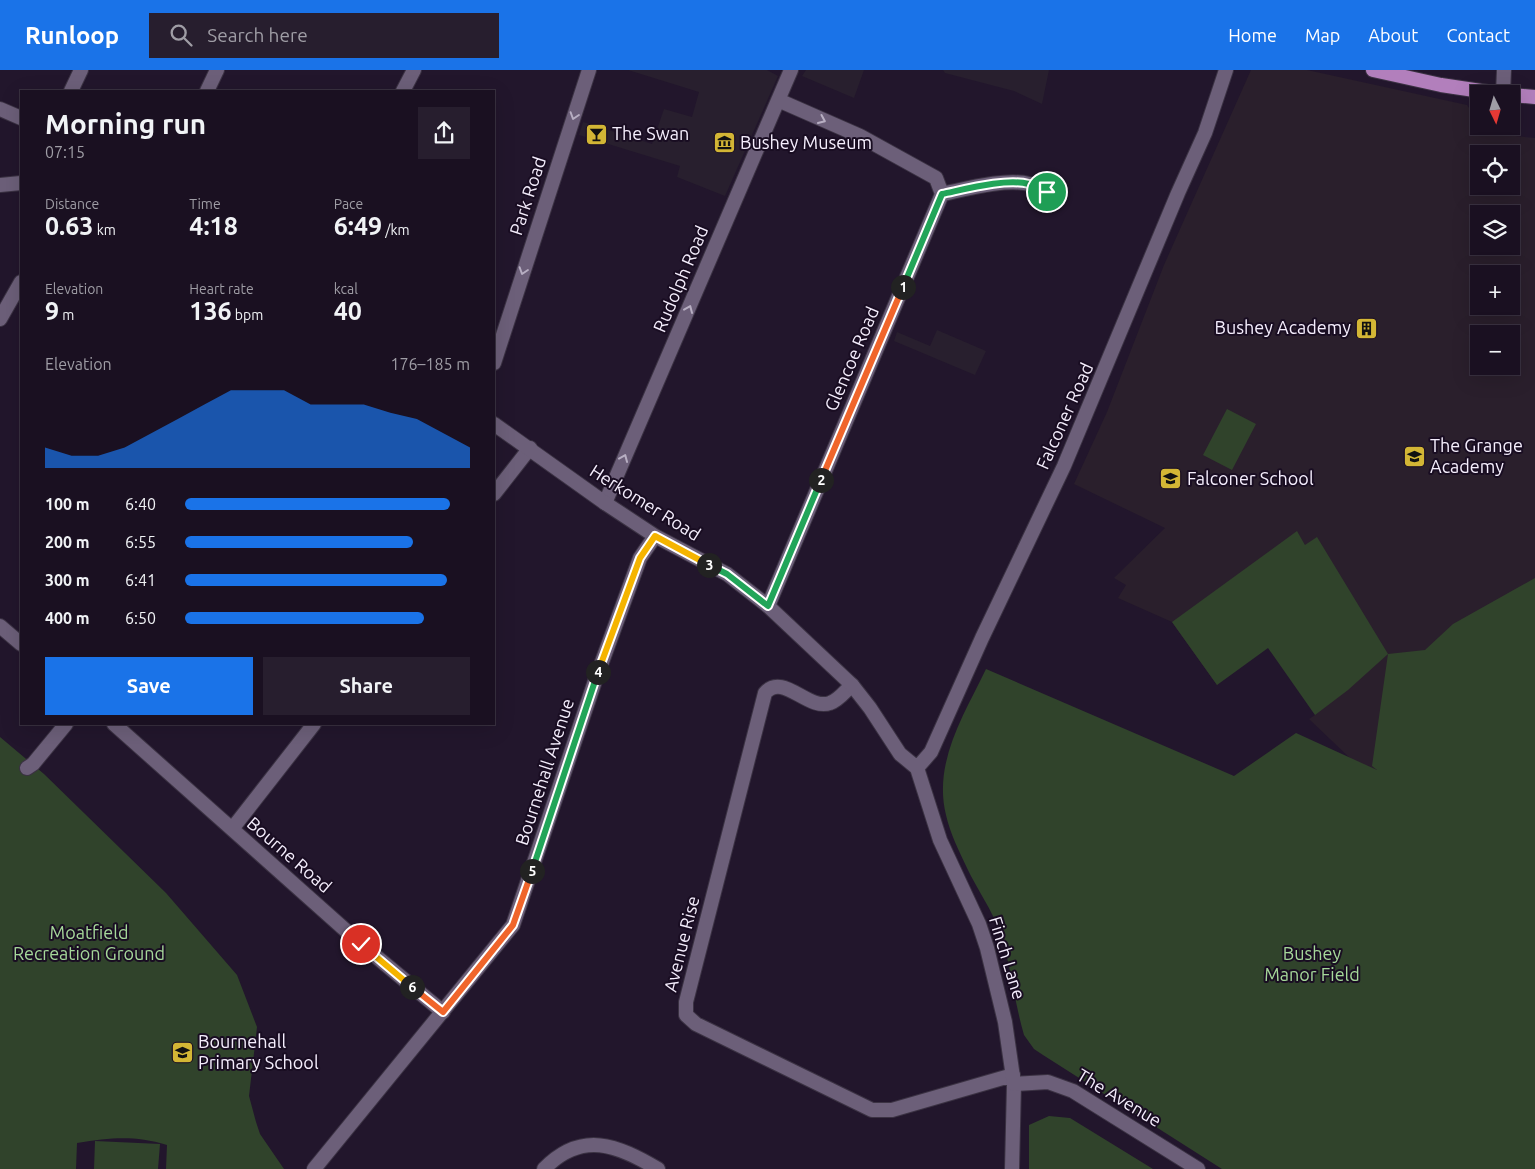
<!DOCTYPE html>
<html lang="en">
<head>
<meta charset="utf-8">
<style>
  body { margin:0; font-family:Ubuntu,sans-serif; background:#271e2e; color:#f1f3f6; height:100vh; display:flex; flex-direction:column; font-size:19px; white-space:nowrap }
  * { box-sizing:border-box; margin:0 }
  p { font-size:16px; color:#9f9da5 }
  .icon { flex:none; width:28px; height:28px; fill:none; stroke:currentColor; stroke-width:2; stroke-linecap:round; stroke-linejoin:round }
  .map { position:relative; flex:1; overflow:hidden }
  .details { position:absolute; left:20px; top:20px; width:475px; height:635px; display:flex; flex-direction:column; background:#1a1021; border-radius:0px; box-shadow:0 5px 20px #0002,0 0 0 1px #38303f }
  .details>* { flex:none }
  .needle { width:32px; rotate:175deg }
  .tools { position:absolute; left:1470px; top:15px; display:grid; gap:10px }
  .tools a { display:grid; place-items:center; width:50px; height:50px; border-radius:0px; background:#1a1021; box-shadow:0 5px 20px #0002,0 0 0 1px #38303f; font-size:25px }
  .pin { position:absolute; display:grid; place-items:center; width:42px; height:42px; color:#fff; margin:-21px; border:2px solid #fff; border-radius:50%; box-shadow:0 1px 5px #0007 }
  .km { position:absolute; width:25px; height:25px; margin:-12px; border-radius:50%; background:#222; color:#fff; font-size:14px; line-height:25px; text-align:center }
  .round { display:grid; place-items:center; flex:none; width:52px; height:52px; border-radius:0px; background:#271e2e }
  .headline { display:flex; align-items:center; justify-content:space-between; height:85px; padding:0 25px }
  h1 { font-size:28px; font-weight:600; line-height:38px }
  .metrics { display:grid; grid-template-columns:repeat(3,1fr); gap:8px; height:85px; padding:5px 25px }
  .metrics div { display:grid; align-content:center }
  .metrics b { font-size:25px; font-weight:600 }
  .metrics small { font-size:14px; font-weight:400 }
  .metrics p { font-size:14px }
  .chart { height:140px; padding:10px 25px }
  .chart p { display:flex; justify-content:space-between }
  .chart svg { width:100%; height:90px; margin-top:5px; fill:#1a73e8; opacity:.7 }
  .cta { display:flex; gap:10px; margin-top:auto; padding:10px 25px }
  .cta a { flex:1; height:58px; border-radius:0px; background:#1a73e8; color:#fff; font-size:20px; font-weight:600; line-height:58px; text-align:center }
  .cta a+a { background:#271e2e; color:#f1f3f6 }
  ul { padding:0 25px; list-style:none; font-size:16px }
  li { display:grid; grid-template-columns:80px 60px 1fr; align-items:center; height:38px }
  li i { height:12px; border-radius:6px; background:#1a73e8 }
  header { display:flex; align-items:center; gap:30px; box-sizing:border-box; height:70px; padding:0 25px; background:#1a73e8; color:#fff }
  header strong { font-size:24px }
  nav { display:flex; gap:28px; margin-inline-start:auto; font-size:18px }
  .search { width:350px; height:45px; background:#271e2e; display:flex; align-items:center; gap:12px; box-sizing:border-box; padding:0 18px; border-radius:0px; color:#9f9da5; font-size:19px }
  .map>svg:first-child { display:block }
  .commercial { fill:#281f2e }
  .education { fill:#2a1f2c; fill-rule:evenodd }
  .green { fill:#30432b }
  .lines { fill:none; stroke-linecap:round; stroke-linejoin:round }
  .minor-casing { stroke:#3b3243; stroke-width:16 }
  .tertiary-casing { stroke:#3b3243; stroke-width:16 }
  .primary-casing { stroke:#3b3243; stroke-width:16 }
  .minor { stroke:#6c5f79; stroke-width:14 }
  .tertiary { stroke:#6c5f79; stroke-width:14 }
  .primary { stroke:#b27fbc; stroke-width:14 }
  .oneway { stroke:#b7aec2 }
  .split-1-casing { stroke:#fff; stroke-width:10 }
  .split-2-casing { stroke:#fff; stroke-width:10 }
  .split-3-casing { stroke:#fff; stroke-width:10 }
  .split-4-casing { stroke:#fff; stroke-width:10 }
  .split-5-casing { stroke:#fff; stroke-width:10 }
  .split-6-casing { stroke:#fff; stroke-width:10 }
  .split-7-casing { stroke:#fff; stroke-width:10 }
  .split-1 { stroke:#22a559; stroke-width:6 }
  .split-2 { stroke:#f0652b; stroke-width:6 }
  .split-3 { stroke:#22a559; stroke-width:6 }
  .split-4 { stroke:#f5b400; stroke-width:6 }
  .split-5 { stroke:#22a559; stroke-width:6 }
  .split-6 { stroke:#f0652b; stroke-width:6 }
  .split-7 { stroke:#f5b400; stroke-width:6 }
  .labels { text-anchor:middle; stroke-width:4; stroke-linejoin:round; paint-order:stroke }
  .poi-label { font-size:18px; fill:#f5eefd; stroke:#190d22; text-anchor:start }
  .street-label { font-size:18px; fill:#f5eefd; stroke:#190d22 }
  .park-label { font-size:18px; fill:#a5d799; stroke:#190d22 }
</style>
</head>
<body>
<header>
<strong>Runloop</strong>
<div class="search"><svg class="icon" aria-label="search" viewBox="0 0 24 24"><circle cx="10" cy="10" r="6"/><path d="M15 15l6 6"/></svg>Search here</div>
<nav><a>Home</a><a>Map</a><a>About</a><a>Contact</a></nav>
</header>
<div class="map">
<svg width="1535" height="1099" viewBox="0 0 1535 1099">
  <rect width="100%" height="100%" fill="#22162c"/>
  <!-- commercial -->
  <path class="commercial" d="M 628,0 L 767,0 L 778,6 L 725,126 L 677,107 L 680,96 L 579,65 L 583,52 L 652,74 L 664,39 L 692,47 L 699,22 Z
    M 806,0 L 864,0 L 854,28 L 802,6 Z
    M 943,0 L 1049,0 L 1042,34 L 1014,21 L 945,3 Z
    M 937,260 L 986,281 L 975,305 L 894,271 L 897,262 L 930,276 Z"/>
  <!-- education -->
  <path class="education" d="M 1251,0 L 1307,0 L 1467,35 L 1472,42 L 1475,62 L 1535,68 L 1535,782 L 1440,774 L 1309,649 L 1315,645 L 1305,475 L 1297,462 L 1217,615 L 1172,552 L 1118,528 L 1126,515 L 1114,508 L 1165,458 L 1074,414 L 1107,342 L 1164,195 ZM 1479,84 L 1511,84 L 1511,116 L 1479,116 ZM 1479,144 L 1511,144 L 1511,176 L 1479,176 ZM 1479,204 L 1511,204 L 1511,236 L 1479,236 ZM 1479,264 L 1511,264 L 1511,296 L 1479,296 Z"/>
  <!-- green -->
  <path class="green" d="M 1227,339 L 1256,354 L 1232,400 L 1203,385 Z
    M 1297,461 L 1305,475 L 1317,467 L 1388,584 L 1425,580 L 1453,554 L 1535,508 L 1535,1099 L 1222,1099 L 1043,985 L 1034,979 L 1024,965 C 1014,931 1011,895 1000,862 C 992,840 977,819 967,798 C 959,781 950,763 946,745 C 933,692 964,645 986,599 L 1234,706 L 1296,663 L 1377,700 L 1372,696 L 1388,584 L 1348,620 L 1315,645 L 1268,578 L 1217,615 L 1172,552 Z
    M 0,667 L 44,704 L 166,823 L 237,905 L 257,957 L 249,1026 L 256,1052 L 260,1064 L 284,1099 L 166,1099 L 167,1075 C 133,1065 111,1068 77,1073 L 76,1099 L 0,1099 Z
    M 1049,1046 L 1070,1048 L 1153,1099 L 1029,1099 L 1029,1055 Z
    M 95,1071 L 160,1074 L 158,1099 L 94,1099 Z"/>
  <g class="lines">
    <defs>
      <path id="minor" d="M 71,21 L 81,0
        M 207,21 L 217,0
        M 403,21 L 414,0
        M 0,115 L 21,113
        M 942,124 C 966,119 1006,108 1029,114 C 1035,116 1041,120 1047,122
        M 0,249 L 21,212
        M 494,293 L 589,0
        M 494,424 L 530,378
        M 605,433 L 791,0
        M 768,536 L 942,124 L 936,108 L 860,66 L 778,30
        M 0,556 L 21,574
        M 852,615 C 845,621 839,630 830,633 C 808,641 783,602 765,623 L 686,932 L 686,945 L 696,954 L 872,1040 L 892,1040 L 1013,1005
        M 114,654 L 361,874 L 443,942
        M 27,698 L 33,694 L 66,654
        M 232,759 L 314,654
        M 544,1099 C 582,1060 617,1075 658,1099
        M 1012,1099 L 1014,1014"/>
      <path id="tertiary" d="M 1503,24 L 1504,0
        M 0,39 L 21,48
        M 494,354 L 605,433 L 655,466 L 727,504 L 768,536 L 852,615 L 870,638 L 900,684 L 917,698
        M 917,698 L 931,682 L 982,568 L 1064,396 L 1178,123 L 1205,63 L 1226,0
        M 917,698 L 940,770 L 979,854 L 987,878 L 1005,952 L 1014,1014 L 1048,1012 L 1073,1021 L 1198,1099
        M 314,1099 L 513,855 L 595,611 L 640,488 L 655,466"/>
      <path id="primary" d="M 1373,0 L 1441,15 L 1501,24
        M 1511,25 L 1535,27"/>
    </defs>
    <!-- minor casing -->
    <use href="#minor" class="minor-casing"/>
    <!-- tertiary casing -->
    <use href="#tertiary" class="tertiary-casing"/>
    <!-- primary casing -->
    <use href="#primary" class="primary-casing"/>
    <!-- minor -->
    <use href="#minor" class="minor"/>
    <!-- tertiary -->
    <use href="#tertiary" class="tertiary"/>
    <!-- primary -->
    <use href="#primary" class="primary"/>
  </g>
  <!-- one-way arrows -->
  <defs><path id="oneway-chevron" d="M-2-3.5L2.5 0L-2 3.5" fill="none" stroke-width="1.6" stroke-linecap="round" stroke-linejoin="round" transform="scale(1.25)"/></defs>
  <g class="oneway">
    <use href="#oneway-chevron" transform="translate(574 46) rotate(108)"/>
    <use href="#oneway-chevron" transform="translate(822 50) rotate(24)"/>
    <use href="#oneway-chevron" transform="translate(523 201) rotate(108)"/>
    <use href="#oneway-chevron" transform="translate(689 239) rotate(-67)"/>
    <use href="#oneway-chevron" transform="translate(624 388) rotate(-67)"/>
  </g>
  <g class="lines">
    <defs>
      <path id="split-1" d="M 903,217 L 942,124 C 966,119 1006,108 1029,114 C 1035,116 1041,120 1047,122"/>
      <path id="split-2" d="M 821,410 L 903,217"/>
      <path id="split-3" d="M 709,495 L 727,504 L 768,536 L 821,410"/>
      <path id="split-4" d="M 598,602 L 640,488 L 655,466 L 709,495"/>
      <path id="split-5" d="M 532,801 L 598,602"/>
      <path id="split-6" d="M 412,917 L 443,942 L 513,855 L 532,801"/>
      <path id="split-7" d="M 361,874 L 412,917"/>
    </defs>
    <!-- split-1 casing -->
    <use href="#split-1" class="split-1-casing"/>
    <!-- split-2 casing -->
    <use href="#split-2" class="split-2-casing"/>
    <!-- split-3 casing -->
    <use href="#split-3" class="split-3-casing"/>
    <!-- split-4 casing -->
    <use href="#split-4" class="split-4-casing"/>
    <!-- split-5 casing -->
    <use href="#split-5" class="split-5-casing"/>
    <!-- split-6 casing -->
    <use href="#split-6" class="split-6-casing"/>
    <!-- split-7 casing -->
    <use href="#split-7" class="split-7-casing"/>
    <!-- split-1 -->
    <use href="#split-1" class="split-1"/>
    <!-- split-2 -->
    <use href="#split-2" class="split-2"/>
    <!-- split-3 -->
    <use href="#split-3" class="split-3"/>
    <!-- split-4 -->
    <use href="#split-4" class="split-4"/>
    <!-- split-5 -->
    <use href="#split-5" class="split-5"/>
    <!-- split-6 -->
    <use href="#split-6" class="split-6"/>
    <!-- split-7 -->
    <use href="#split-7" class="split-7"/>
  </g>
  <!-- icons -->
  <defs>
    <symbol id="bar-square" viewBox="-11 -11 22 22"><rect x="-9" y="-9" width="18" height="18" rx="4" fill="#d3b635" stroke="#190d22"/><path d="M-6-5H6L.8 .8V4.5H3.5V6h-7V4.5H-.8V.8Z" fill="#111"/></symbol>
    <symbol id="museum-square" viewBox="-11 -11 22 22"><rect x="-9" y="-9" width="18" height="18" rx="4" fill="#d3b635" stroke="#190d22"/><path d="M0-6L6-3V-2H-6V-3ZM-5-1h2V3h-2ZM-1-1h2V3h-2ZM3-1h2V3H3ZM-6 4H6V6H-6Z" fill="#111"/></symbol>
    <symbol id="building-square" viewBox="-11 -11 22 22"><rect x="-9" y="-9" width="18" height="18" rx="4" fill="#d3b635" stroke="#190d22"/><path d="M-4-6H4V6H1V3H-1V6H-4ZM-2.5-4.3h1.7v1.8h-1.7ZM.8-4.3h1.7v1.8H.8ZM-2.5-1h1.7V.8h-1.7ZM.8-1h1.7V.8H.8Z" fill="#111"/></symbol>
    <symbol id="school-square" viewBox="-11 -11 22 22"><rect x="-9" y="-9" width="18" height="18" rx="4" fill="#d3b635" stroke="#190d22"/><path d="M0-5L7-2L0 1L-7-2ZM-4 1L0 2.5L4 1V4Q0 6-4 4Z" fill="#111"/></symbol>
  </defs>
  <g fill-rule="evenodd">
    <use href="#bar-square" x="584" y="52" width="25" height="25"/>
    <use href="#museum-square" x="712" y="60" width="25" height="25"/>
    <use href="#building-square" x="1354" y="246" width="25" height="25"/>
    <use href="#school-square" x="1402" y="374" width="25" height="25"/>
    <use href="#school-square" x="1158" y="396" width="25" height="25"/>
    <use href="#school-square" x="170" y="970" width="25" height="25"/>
  </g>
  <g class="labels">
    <!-- poi labels -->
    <g class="poi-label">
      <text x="612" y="70">The Swan</text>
      <text x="740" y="79">Bushey Museum</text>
      <text x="1351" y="264" text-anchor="end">Bushey Academy</text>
      <text x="1430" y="382">The Grange<tspan x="1430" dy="21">Academy</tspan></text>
      <text x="1187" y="415">Falconer School</text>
      <text x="198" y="978">Bournehall<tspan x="198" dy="21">Primary School</tspan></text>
    </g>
    <!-- street labels -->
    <g class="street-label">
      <text transform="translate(528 126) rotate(-72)" y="6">Park Road</text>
      <text transform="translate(681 209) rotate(-67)" y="6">Rudolph Road</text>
      <text transform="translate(852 289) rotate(-67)" y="6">Glencoe Road</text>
      <text transform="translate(1065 346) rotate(-66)" y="6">Falconer Road</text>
      <text transform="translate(645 433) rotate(32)" y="6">Herkomer Road</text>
      <text transform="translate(545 702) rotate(-72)" y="6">Bournehall Avenue</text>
      <text transform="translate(289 785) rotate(41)" y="6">Bourne Road</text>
      <text transform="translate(682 874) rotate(-76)" y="6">Avenue Rise</text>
      <text transform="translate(1007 888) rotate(73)" y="6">Finch Lane</text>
      <text transform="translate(1119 1028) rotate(31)" y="6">The Avenue</text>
    </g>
    <!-- park labels -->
    <g class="park-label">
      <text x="89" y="869">Moatfield<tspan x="89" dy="21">Recreation Ground</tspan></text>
      <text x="1312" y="890">Bushey<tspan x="1312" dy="21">Manor Field</tspan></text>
    </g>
  </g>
</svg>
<div class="tools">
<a><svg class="needle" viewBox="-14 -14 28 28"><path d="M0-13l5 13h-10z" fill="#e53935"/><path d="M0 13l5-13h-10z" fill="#9f9da5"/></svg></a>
<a><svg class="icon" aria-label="locate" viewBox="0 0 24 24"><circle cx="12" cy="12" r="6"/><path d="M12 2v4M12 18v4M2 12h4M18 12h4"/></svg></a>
<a><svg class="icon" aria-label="layers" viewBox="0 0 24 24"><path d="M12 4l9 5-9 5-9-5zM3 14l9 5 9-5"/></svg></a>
<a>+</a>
<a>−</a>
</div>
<div class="pin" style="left:1047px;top:122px;background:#1e9e55"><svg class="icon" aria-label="arrive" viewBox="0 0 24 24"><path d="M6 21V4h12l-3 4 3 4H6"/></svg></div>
<div class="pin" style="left:361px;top:874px;background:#d93025"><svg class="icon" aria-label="check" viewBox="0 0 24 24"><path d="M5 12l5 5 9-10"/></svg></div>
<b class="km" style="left:903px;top:217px">1</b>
<b class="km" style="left:821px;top:410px">2</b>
<b class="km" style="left:709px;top:495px">3</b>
<b class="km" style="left:598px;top:602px">4</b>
<b class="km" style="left:532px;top:801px">5</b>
<b class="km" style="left:412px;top:917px">6</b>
<section class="details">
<div class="headline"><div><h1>Morning run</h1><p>07:15</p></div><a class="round"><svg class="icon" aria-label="share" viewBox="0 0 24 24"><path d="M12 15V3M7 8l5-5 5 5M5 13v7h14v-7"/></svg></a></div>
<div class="metrics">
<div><p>Distance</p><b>0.63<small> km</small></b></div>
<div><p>Time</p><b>4:18</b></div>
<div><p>Pace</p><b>6:49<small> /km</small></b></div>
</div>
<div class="metrics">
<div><p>Elevation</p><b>9<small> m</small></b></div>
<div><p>Heart rate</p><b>136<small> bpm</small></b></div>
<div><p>kcal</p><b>40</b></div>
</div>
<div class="chart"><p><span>Elevation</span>176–185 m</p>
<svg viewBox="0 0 160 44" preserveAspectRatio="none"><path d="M0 44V34L10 38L20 38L30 34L40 27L50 20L60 13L70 6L80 6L90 6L100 13L110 13L120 13L130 17L140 20L150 27L160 34V44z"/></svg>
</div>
<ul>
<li><b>100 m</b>6:40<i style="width:93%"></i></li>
<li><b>200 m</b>6:55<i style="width:80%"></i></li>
<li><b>300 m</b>6:41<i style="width:92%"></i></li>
<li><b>400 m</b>6:50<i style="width:84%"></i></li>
</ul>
<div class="cta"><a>Save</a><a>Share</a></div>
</section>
</div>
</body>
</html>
